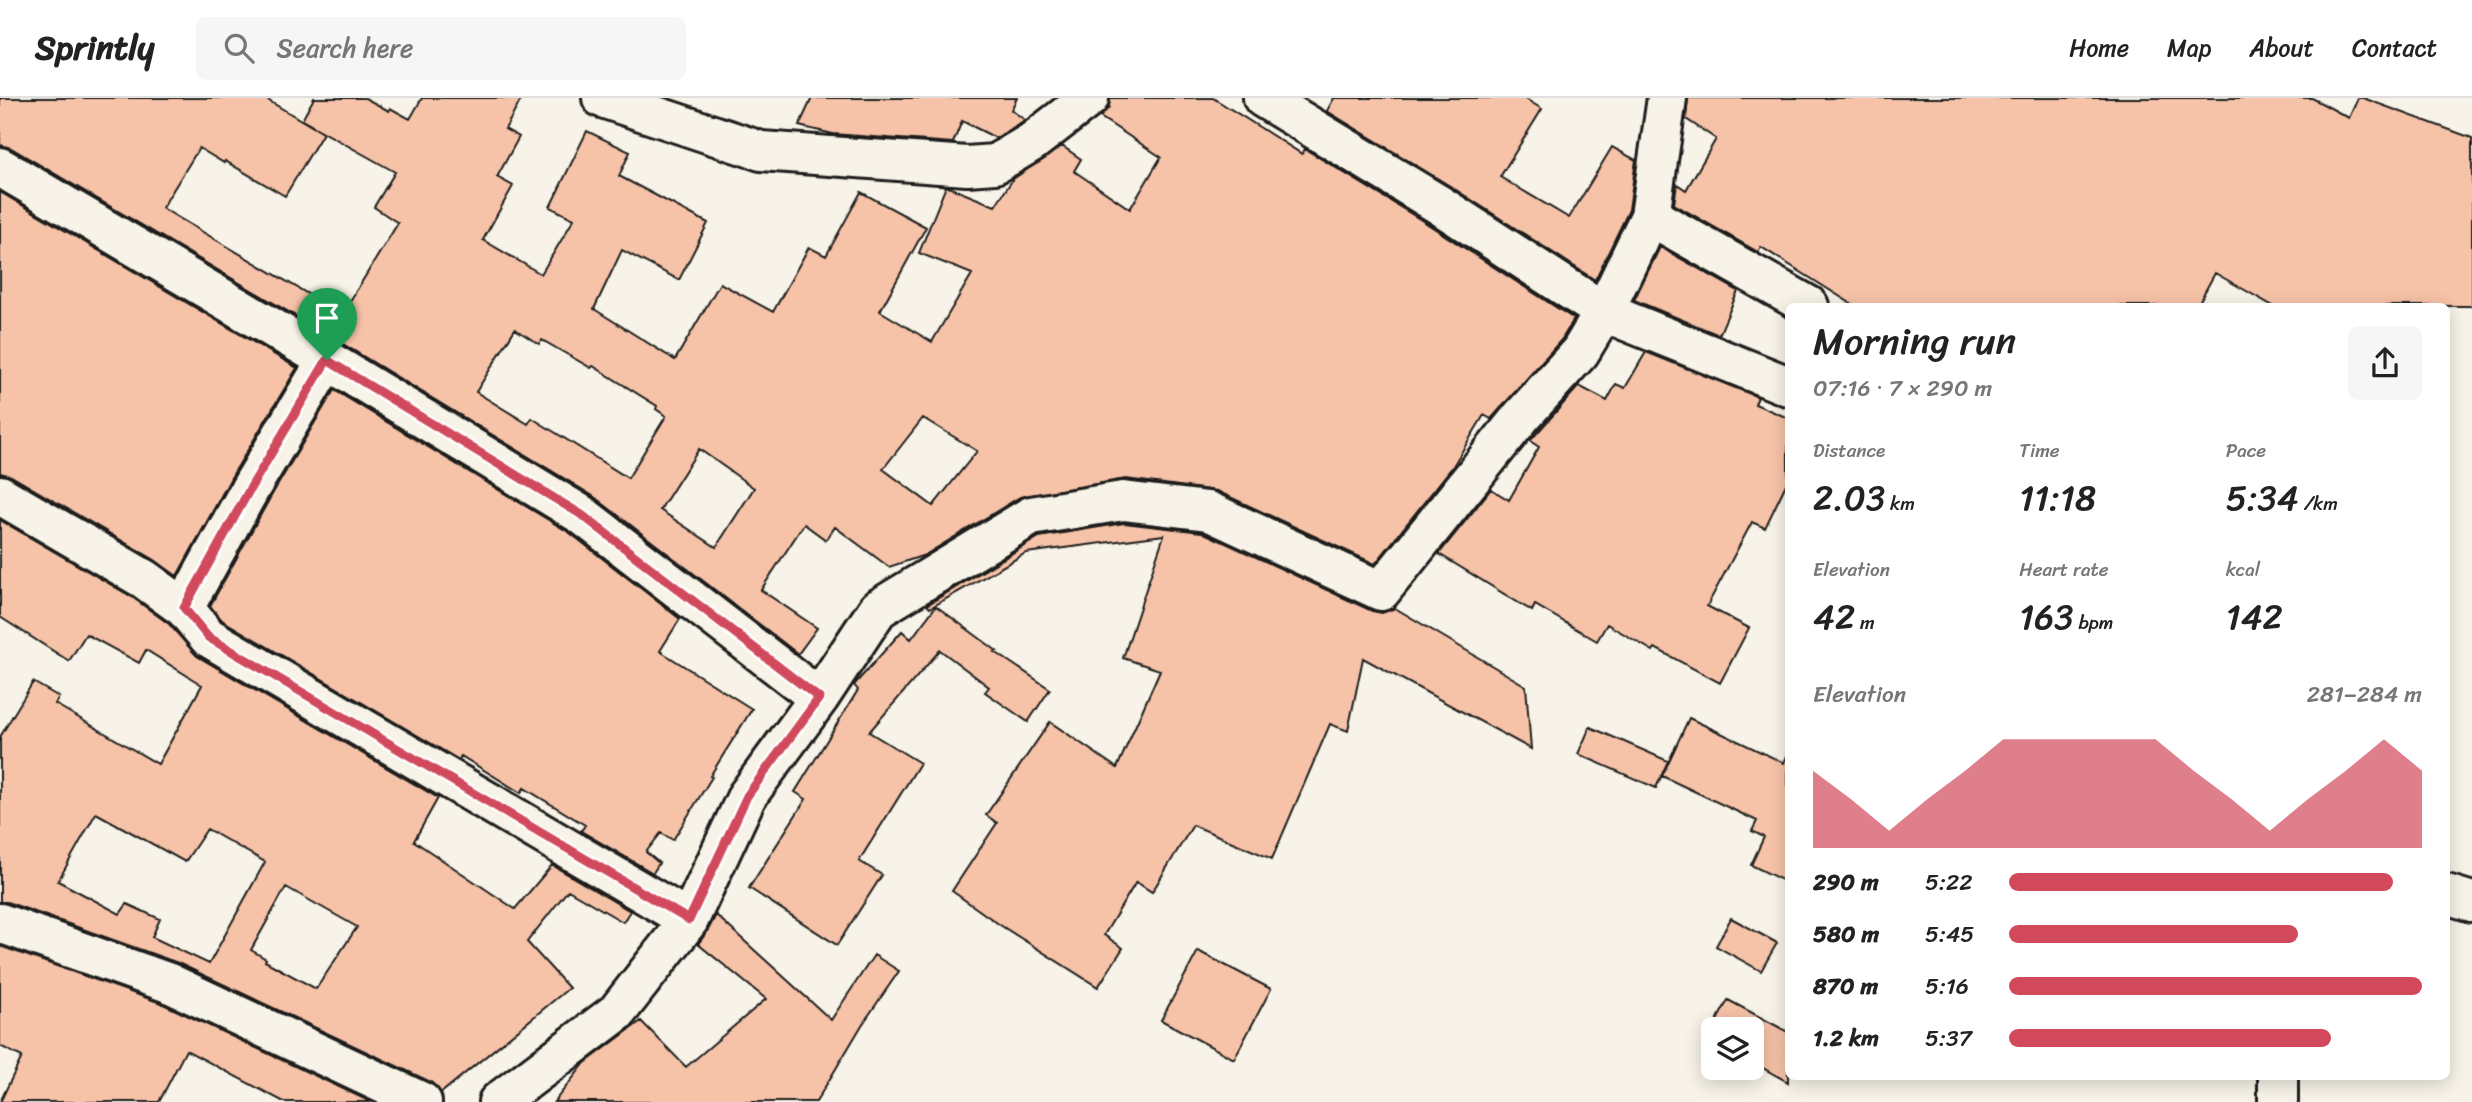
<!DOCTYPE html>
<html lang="en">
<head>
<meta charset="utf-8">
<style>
  body { margin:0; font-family:Sriracha,sans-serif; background:#f6f6f6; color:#222; height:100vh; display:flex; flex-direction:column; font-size:26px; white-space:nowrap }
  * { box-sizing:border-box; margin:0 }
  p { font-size:23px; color:#767676 }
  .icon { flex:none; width:38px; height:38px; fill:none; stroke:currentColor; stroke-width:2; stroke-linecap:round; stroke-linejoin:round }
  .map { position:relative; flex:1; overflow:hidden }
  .side { position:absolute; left:1785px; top:205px; width:665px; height:777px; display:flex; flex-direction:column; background:#fff; border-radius:10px; box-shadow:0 4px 18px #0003 }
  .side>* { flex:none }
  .tools { position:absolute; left:1701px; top:919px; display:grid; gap:14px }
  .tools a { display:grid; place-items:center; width:63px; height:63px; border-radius:10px; background:#fff; box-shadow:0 4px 18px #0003; font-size:35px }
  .pin { position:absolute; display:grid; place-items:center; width:60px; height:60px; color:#fff; margin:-72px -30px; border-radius:50% 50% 50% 0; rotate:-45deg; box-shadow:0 0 7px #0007 }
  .pin .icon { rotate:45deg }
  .round { display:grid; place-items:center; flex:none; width:74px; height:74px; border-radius:10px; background:#f6f6f6 }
  .overview { display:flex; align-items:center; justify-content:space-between; height:119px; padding:0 28px }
  h1 { font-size:38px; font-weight:600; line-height:52px }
  .metrics { display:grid; grid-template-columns:repeat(3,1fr); gap:10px; height:119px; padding:7px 28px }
  .metrics div { display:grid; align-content:center }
  .metrics b { font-size:35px; font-weight:600 }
  .metrics small { font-size:19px; font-weight:400 }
  .metrics p { font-size:19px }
  .chart { height:196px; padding:14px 28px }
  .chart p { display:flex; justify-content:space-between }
  .chart svg { width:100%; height:126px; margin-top:7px; fill:#d1495b; opacity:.7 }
  ul { padding:0 28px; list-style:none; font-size:23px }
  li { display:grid; grid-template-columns:112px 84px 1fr; align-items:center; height:52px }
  li i { height:18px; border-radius:9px; background:#d1495b }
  header { display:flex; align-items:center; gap:42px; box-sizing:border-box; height:98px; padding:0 35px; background:#fff; border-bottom:2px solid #e0e0e0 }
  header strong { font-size:33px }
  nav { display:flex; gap:38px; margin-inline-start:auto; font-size:24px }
  .search { width:490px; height:63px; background:#f6f6f6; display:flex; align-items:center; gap:18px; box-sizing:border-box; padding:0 24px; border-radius:10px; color:#767676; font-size:26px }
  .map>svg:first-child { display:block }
  .building { fill:#f7c3a8; stroke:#1c1c1c; stroke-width:2; fill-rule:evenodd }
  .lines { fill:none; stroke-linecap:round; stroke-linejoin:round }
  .minor-casing { stroke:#1c1c1c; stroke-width:44 }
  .minor { stroke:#f7f3e8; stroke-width:38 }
  .route-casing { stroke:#fff; stroke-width:14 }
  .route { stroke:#d1495b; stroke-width:9 }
</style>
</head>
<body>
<header>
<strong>Sprintly</strong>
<div class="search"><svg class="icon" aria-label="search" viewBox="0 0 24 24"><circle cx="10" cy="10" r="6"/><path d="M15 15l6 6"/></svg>Search here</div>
<nav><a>Home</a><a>Map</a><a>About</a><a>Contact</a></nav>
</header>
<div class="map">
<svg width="2472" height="1004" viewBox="0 0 2472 1004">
  <rect width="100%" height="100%" fill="#f7f3e8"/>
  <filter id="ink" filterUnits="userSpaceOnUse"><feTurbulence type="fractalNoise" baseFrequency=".0143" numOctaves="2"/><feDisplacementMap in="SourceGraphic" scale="14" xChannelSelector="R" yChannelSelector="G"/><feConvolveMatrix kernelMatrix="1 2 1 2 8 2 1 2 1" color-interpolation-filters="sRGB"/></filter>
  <g filter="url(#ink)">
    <!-- building -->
    <path class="building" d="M 0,0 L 264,0 L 323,35 L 285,98 L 225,63 L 224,65 L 199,50 L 162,110 L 342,216 L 398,125 L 374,109 L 395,74 L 302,22 L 314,0 L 365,0 L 389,13 L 390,10 L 410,21 L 422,0 L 522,0 L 505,31 L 519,39 L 497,79 L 513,88 L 483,142 L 541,176 L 574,121 L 550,109 L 587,33 L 630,54 L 619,78 L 708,125 L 679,182 L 622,152 L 594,211 L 675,262 L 720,185 L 773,214 L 809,149 L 826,158 L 861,94 L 926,129 L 880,213 L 932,244 L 972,176 L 919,155 L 946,88 L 995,108 L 1013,81 L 1062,48 L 1081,61 L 1074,73 L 1130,111 L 1161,59 L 1100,19 L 1109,9 L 1110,0 L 1213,0 L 1302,56 L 1305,51 L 1426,125 L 1574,221 L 1562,241 L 1491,321 L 1484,317 L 1453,368 L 1375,466 L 1217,393 L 1126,381 L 1020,399 L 925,457 L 889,469 L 835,429 L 826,442 L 804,426 L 761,492 L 817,530 L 798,556 L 593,398 L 338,243 L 11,50 L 0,47 ZM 515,231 L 539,246 L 542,242 L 591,270 L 593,268 L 657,308 L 656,311 L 666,318 L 628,380 L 532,320 L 528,326 L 476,294 ZM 923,320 L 977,353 L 933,408 L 883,371 ZM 699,351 L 754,390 L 716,449 L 660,412 Z
      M 812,0 L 1017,0 L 1011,12 L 1025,22 L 996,40 L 962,23 L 953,45 L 833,36 L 799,28 Z
      M 1334,0 L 1524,0 L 1542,11 L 1500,79 L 1569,120 L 1612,49 L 1636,62 L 1629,112 L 1595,182 L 1450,88 L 1327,13 Z
      M 1688,0 L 2312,0 L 2349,20 L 2358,0 L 2363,0 L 2472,40 L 2472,208 L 2273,208 L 2215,175 L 2197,208 L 1855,208 L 1761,149 L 1758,154 L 1674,106 L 1677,86 L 1686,92 L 1716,41 L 1686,21 Z
      M 0,94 L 297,270 L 232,378 L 177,478 L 155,462 L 11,378 L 0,375 Z
      M 1660,149 L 1738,193 L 1719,237 L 1634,202 Z
      M 1646,254 L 1758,299 L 1755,306 L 1788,320 L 1788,382 L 1765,430 L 1752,424 L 1707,508 L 1749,530 L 1720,585 L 1655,550 L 1653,553 L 1607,526 L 1597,543 L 1535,507 L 1532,513 L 1439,456 L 1491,391 L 1509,402 L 1539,349 L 1530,343 L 1579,288 L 1607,303 L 1616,286 L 1625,290 Z
      M 334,292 L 570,435 L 680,521 L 660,553 L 752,611 L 710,678 L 712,679 L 673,742 L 661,735 L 646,754 L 659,765 L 653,775 L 581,733 L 585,727 L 524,690 L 521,695 L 461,658 L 459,662 L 222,522 L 210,508 L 270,400 Z
      M 0,422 L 132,499 L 169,526 L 197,558 L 438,700 L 414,743 L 515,811 L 552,767 L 630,813 L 623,824 L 568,792 L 527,844 L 569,890 L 441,995 L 431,984 L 178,865 L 7,804 L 0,804 L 0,639 L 33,584 L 59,599 L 55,606 L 158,666 L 202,587 L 146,552 L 139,565 L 86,536 L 69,563 L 0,519 ZM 96,715 L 185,764 L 207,731 L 265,764 L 209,866 L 152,839 L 160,821 L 127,806 L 120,816 L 58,783 ZM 286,789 L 357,829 L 316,891 L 265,863 L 266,861 L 251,852 Z
      M 1124,425 L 1202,434 L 1372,513 L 1382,515 L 1395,510 L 1526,588 L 1531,651 L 1363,560 L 1348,633 L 1330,626 L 1272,761 L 1193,727 L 1152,794 L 1136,784 L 1104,837 L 1123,850 L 1098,889 L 1000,827 L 952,793 L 997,725 L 986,717 L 1050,624 L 1117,670 L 1160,572 L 1123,560 L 1164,437 L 1026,455 L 930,510 L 927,507 L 1039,439 Z
      M 936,508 L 997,553 L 995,554 L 1050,591 L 1028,624 L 985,594 L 989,589 L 940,552 L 869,634 L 920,665 L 859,763 L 882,777 L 837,847 L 749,790 L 806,701 L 795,694 L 858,592 L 854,587 L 902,533 L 911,541 Z
      M 1689,620 L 1784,665 L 1788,656 L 1788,785 L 1751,767 L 1764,739 L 1752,733 L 1757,723 L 1662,678 Z
      M 1590,629 L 1668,663 L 1656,690 L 1578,656 Z
      M 716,817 L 831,922 L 874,857 L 899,873 L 862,927 L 816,1004 L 554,1004 L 585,965 L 641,923 L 686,969 L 766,901 L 698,846 L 707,834 Z
      M 1731,820 L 1777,845 L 1761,873 L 1716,848 Z
      M 0,848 L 161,905 L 371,1004 L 284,1004 L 186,952 L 159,1004 L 0,1004 L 22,959 L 0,948 Z
      M 1198,853 L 1271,891 L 1234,961 L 1161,922 Z
      M 1728,902 L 1788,934 L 1788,984 L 1752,964 L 1752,931 L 1713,931 L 1713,944 L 1707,941 Z"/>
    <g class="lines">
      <defs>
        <path id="minor" d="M 602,0 L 761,53 L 967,68 L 995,66 L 1032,44 L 1089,0
          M 1263,0 L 1438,106 L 1604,214 L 1788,288
          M 0,69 L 327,262 L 582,417 L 819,600
          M 1650,118 L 1809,208
          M 0,397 L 144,481 L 184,510 L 208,539 L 689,822
          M 184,510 L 251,389 L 327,262
          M 2446,796 L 2472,804
          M 0,825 L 169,885 L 422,1004
          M 498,1004 L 617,914 L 689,822 L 747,698 L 819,600 L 878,511 L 1031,418 L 1123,403 L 1208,413 L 1381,493 L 1521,319 L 1580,254 L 1604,214 L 1650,118 L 1667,0
          M 2278,1004 L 2278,978"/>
      </defs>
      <!-- minor casing -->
      <use href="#minor" class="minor-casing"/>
      <!-- minor -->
      <use href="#minor" class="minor"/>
    </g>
  </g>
  <g class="lines" filter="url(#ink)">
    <defs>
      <path id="route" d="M 327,262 L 582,417 L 819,600 L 747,698 L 689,822 L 208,539 L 184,510 L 251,389 Z"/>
    </defs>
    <!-- route casing -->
    <use href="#route" class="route-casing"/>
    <!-- route -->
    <use href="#route" class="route"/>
  </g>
</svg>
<div class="tools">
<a><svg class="icon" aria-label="layers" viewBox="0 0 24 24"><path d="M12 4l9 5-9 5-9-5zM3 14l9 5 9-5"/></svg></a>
</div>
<div class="pin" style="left:327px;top:262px;background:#1e9e55"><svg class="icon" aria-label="arrive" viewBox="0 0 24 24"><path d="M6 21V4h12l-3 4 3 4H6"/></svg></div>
<section class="side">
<div class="overview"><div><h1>Morning run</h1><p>07:16 · 7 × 290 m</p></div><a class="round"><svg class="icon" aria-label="share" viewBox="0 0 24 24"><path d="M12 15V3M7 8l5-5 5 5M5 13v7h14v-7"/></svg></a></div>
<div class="metrics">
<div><p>Distance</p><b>2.03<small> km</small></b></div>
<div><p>Time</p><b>11:18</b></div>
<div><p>Pace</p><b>5:34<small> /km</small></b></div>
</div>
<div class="metrics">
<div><p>Elevation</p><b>42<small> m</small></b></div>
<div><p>Heart rate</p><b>163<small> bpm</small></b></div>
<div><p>kcal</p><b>142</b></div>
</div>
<div class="chart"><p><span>Elevation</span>281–284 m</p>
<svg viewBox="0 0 160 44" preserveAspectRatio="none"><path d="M0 44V17L10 27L20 38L30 27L40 17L50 6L60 6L70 6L80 6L90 6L100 17L110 27L120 38L130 27L140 17L150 6L160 17V44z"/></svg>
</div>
<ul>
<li><b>290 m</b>5:22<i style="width:93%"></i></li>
<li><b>580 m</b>5:45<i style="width:70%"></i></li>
<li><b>870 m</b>5:16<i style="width:100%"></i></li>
<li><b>1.2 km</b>5:37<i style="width:78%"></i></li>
</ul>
</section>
</div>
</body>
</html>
